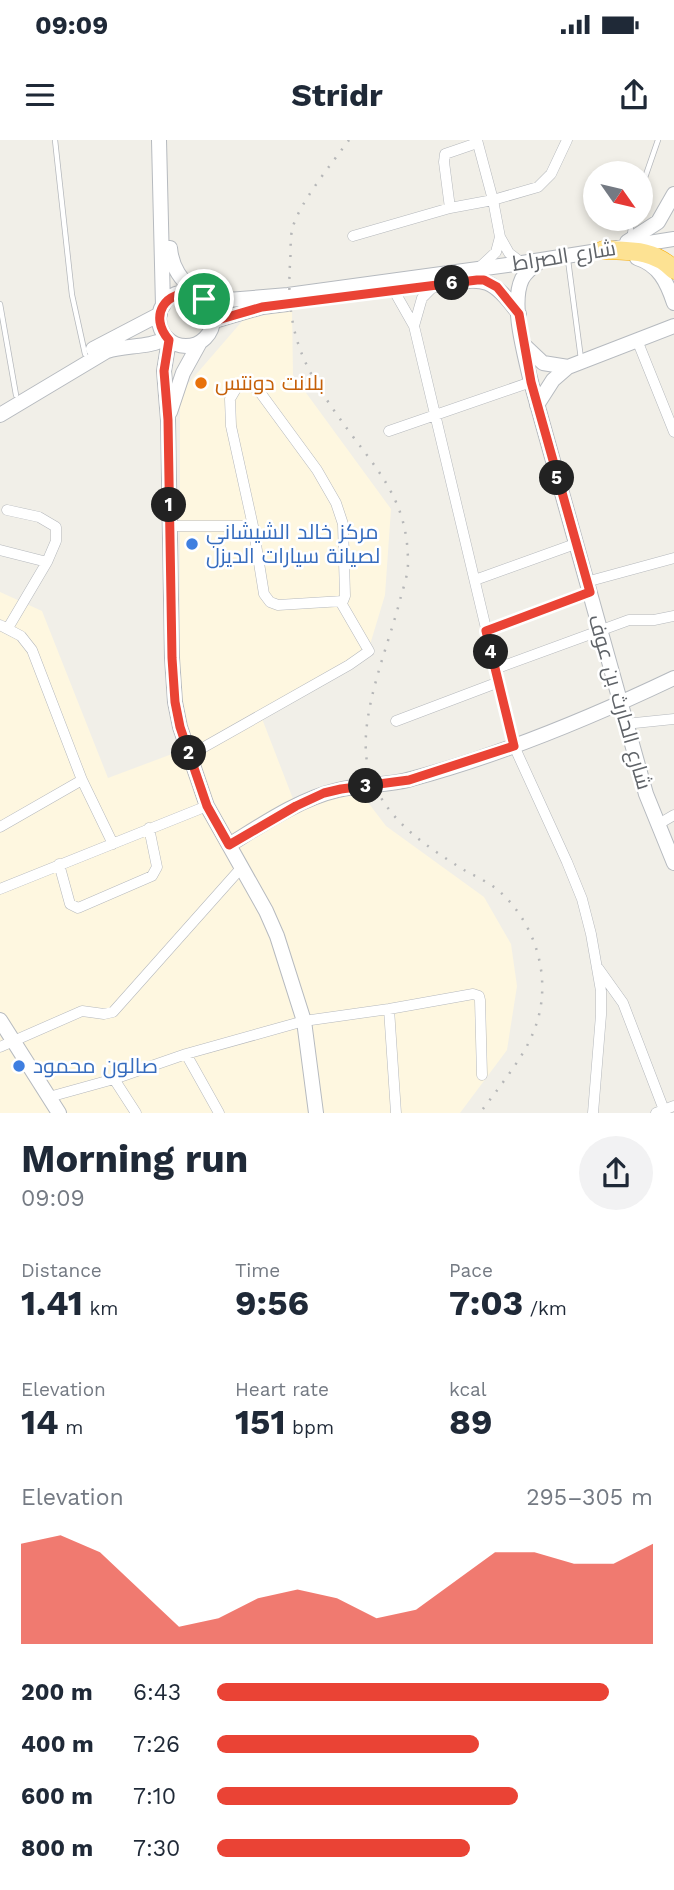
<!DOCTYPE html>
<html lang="en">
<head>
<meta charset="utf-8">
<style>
  body { margin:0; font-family:"Work Sans",Cairo,sans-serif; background:#f2f2f3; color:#1f2937; height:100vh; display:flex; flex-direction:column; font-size:26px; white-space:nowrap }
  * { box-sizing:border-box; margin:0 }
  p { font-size:23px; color:#747a83 }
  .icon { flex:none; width:38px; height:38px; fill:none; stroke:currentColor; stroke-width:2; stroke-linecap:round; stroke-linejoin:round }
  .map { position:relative; height:973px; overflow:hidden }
  .panel { display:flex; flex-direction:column; background:#fff; flex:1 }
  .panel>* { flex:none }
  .needle { width:46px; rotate:124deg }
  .buttons { position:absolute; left:583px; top:21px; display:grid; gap:14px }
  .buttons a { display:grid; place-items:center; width:70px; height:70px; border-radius:50%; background:#fff; box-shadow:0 4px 10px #0003; font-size:35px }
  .pin { position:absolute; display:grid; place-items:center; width:60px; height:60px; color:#fff; margin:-30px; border:4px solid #fff; border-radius:50%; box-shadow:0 2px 7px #0007 }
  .km { position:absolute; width:35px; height:35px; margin:-18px; border-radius:50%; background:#222; color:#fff; font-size:19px; line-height:35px; text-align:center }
  .round { display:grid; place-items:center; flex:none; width:74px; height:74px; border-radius:37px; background:#f2f2f3 }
  .summary { display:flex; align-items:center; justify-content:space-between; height:119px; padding:0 21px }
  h1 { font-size:38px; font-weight:700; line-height:52px }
  .figures { display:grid; grid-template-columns:repeat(3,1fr); gap:10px; height:119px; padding:7px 21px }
  .figures div { display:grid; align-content:center }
  .figures b { font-size:35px; font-weight:700 }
  .figures small { font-size:19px; font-weight:400 }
  .figures p { font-size:19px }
  .chart { height:196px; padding:14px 21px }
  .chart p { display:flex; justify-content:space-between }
  .chart svg { width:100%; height:126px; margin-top:7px; fill:#ea4335; opacity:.7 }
  ul { padding:0 21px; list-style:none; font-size:23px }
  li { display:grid; grid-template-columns:112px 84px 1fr; align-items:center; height:52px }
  li i { height:18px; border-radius:9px; background:#ea4335 }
  .status { display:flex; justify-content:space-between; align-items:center; height:49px; padding:0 35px; background:#fff; direction:ltr }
  .status svg { height:19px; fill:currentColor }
  header { display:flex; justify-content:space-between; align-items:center; height:91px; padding:0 21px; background:#fff; font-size:32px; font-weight:700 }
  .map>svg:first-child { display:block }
  .commercial { fill:#fef7e0 }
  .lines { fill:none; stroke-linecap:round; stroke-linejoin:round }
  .lane-casing { stroke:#b5b8bc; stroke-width:6 }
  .street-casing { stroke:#b5b8bc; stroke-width:11 }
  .secondary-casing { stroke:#b6babf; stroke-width:16 }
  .highway-casing { stroke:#f9ab00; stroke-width:19 }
  .lane { stroke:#fff; stroke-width:4.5 }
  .street { stroke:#fff; stroke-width:10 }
  .secondary { stroke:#fff; stroke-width:14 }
  .highway { stroke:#fde293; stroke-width:18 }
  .rail { stroke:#b6b7b8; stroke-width:2.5; stroke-dasharray:2 9; stroke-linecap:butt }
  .route-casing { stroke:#fff; stroke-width:14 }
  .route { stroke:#ea4335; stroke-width:9 }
  .food-dot { fill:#e8710a; stroke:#fff; stroke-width:2.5 }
  .shop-dot { fill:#3f7fe0; stroke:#fff; stroke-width:2.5 }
  .labels { text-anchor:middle; stroke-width:5; stroke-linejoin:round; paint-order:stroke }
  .street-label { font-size:21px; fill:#5f6368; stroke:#fff }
  .food-label { font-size:21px; fill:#c56008; stroke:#fff; text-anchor:start }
  .shop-label { font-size:21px; fill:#366cbe; stroke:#fff; text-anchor:start }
</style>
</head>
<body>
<div class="status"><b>09:09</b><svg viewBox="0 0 49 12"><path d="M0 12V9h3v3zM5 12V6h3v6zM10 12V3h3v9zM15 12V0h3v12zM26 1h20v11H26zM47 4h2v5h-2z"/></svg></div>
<header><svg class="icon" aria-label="menu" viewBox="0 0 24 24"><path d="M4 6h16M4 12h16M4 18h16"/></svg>Stridr<svg class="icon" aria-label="share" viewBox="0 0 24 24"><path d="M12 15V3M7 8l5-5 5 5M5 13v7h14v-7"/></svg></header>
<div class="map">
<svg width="674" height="973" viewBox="0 0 674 973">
  <rect width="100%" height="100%" fill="#f1efe8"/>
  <!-- commercial -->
  <path class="commercial" d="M 292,170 L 293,235 L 391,369 L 385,455 L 369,508 L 261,576 L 295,664 L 360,652 L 386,686 L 484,757 L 511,804 L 517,846 L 507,910 L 460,973 L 0,973 L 0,452 L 42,471 L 108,638 L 180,611 L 180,253 L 244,179 Z"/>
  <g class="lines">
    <defs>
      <path id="lane" d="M 55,0 L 72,155 L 85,214
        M 640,52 L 658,0
        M 630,95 L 632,79
        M 568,120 L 581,219
        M 0,164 L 16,255"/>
      <path id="street" d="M 477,0 L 493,60 L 500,97 L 509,113 L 522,123
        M 450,68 L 444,22 L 445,14 L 477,3
        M 353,96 L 450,68 L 493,60 L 538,47 L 551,34 L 567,0
        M 480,127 L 496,112 L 500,97
        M 393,149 L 414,186 L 514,606 L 567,722 L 582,759 L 591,794 L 601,851 L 601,875 L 593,973
        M 414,186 L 422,158 L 435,145
        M 637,200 L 674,292
        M 245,244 L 256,248 L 262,255 L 317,330 L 336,363 L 343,384 L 345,456 L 343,461 L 278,465 L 270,462 L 264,454 L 253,386 L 231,286 L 230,259 L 237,247 Z
        M 389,291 L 531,242
        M 7,370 L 39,377 L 56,387 L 56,401 L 47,422
        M 169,386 L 253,386
        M 0,410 L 47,422 L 8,488
        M 475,440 L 575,404
        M 586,442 L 674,418
        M 0,485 L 21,496 L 32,510 L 82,640 L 113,704
        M 486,491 L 590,452
        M 495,529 L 629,480 L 654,480 L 674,476
        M 396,581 L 499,542
        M 625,584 L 674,579
        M 190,615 L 349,525 L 369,511 L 340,461
        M 657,685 L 674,675
        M 0,687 L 82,640
        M 59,724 L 70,764 L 78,768 L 152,736 L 157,727 L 149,688
        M 0,749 L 207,666
        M 598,828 L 623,863 L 664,970
        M 389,869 L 396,973
        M 0,907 L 82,871 L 104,874 L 113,872 L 242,727
        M 186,914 L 219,973
        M 114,939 L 136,973
        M 49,957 L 114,939 L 186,914 L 304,881 L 389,869 L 473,854 L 479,856 L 480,860 L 482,935
        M 656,973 L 674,966"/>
      <path id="secondary" d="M 159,0 L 163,166
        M 627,102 L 658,82 L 674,54
        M 170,108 C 172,129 181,139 196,154
        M 637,118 C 659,125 667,142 674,163
        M 542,120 C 534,126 527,130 522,139 C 510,164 525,215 531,242 L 646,654 L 674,723
        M 432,145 C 481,140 488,131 519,174
        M159 179a27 27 0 1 1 54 0a27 27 0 1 1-54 0Z
        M 204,158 L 228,160 L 288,155 L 522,123 L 674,99
        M 214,181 L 262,167 L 287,164
        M 169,200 L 164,231 L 168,280 L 172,518 L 175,562 L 180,587 L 207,666 L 266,771 L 277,796 L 304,881 L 316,973
        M 525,206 L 543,223 L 568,227
        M 93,209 L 160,174
        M 537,265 L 553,240 L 568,227 L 674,186
        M 170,272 L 183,233 L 199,204
        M 0,275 L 107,211 C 126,205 150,208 166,198
        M 229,705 C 263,684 299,659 338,650 C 362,644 388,646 411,639 C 501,615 590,578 674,538
        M 0,880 L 59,973"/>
      <path id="highway" d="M 603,110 C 629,111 655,109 674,130"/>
    </defs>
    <!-- lane casing -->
    <use href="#lane" class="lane-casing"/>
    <!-- street casing -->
    <use href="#street" class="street-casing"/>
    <!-- secondary casing -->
    <use href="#secondary" class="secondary-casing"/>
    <!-- highway casing -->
    <use href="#highway" class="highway-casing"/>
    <!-- lane -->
    <use href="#lane" class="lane"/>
    <!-- street -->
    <use href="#street" class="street"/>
    <!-- secondary -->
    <use href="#secondary" class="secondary"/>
    <!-- highway -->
    <use href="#highway" class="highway"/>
    <!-- rail -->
    <path class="rail" d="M 349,0 C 333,22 298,64 292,90 C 290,100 291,113 290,124 C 285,202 309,237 354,298 C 386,340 408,368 408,423 C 408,434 404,446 401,456 C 389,507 352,587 371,637 C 387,681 426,706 464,730 C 475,736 488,742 498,750 C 538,785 554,844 533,893 C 524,917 496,951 480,973"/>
  </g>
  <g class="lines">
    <defs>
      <path id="route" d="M 477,140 L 484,140 L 497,147 L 519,174 L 531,242 L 590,452 L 486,491 L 514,606 L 409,640 L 341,649 L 324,653 L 296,666 L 229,705 L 207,666 L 180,587 L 175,562 L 172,518 L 168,280 L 164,231 L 169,200 C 148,176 165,149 196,154 L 209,165 L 214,181 L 262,167 Z"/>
    </defs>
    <!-- route casing -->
    <use href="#route" class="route-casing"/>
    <!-- route -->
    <use href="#route" class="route"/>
  </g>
  <!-- markers -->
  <circle class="food-dot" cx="201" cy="243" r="7"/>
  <g class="shop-dot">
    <circle cx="192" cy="404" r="7"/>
    <circle cx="19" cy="926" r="7"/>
  </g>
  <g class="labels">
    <!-- street labels -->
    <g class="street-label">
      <text transform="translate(564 116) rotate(-9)" y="7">شارع الصراط</text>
      <text transform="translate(620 562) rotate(74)" y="7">شارع الحارث بن عوف</text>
    </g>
    <!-- food labels -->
    <g class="food-label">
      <text x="215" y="250">بلانت دونتس</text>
    </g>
    <!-- shop labels -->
    <g class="shop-label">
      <text x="206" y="399">مركز خالد الشيشاني<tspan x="206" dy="24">لصيانة سيارات الديزل</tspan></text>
      <text x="33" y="933">صالون محمود</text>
    </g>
  </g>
</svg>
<div class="buttons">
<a><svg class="needle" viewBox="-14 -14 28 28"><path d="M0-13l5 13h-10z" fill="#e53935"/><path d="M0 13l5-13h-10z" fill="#747a83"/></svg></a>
</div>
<div class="pin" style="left:204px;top:159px;background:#1e9e55"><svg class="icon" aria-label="arrive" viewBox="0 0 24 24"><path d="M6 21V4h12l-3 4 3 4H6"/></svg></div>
<b class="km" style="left:169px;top:365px">1</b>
<b class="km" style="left:189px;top:613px">2</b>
<b class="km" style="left:366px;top:646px">3</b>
<b class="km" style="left:491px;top:512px">4</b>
<b class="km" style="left:557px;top:338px">5</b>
<b class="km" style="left:452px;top:143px">6</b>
</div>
<section class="panel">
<div class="summary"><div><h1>Morning run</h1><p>09:09</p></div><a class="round"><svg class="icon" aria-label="share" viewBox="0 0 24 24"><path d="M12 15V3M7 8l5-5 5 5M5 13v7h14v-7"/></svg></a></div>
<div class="figures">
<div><p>Distance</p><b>1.41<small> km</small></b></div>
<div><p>Time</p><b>9:56</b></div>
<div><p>Pace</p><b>7:03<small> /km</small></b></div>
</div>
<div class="figures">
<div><p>Elevation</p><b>14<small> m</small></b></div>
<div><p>Heart rate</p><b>151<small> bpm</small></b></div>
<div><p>kcal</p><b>89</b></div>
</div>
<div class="chart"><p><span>Elevation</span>295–305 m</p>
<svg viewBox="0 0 160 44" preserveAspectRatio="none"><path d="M0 44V9L10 6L20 12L30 25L40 38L50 35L60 28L70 25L80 28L90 35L100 32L110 22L120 12L130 12L140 16L150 16L160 9V44z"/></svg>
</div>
<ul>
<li><b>200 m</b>6:43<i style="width:90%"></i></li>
<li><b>400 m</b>7:26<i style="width:60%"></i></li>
<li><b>600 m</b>7:10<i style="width:69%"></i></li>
<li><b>800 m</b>7:30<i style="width:58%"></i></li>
</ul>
</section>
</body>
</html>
